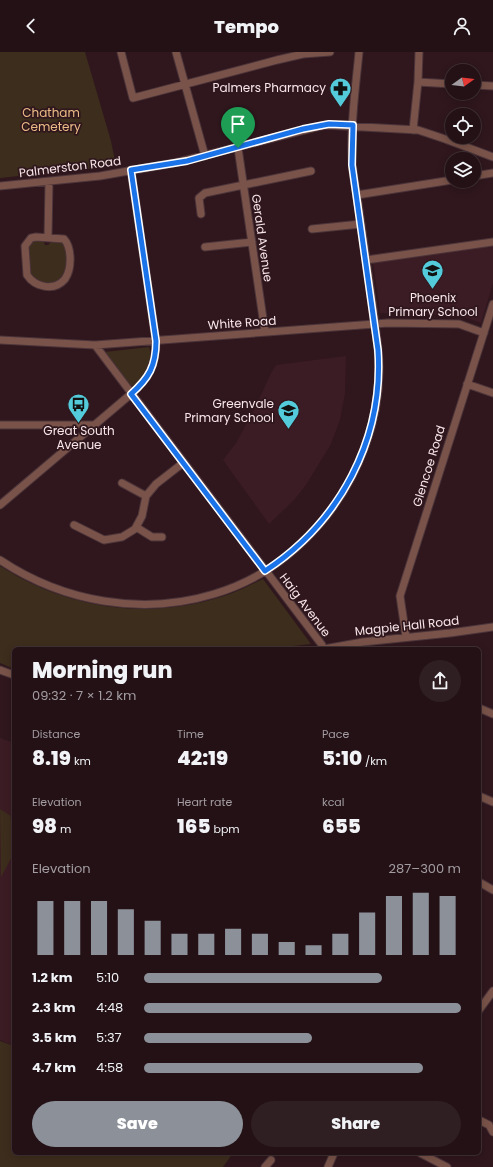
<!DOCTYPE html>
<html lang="en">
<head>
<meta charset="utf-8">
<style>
  body { margin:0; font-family:Poppins,sans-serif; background:#2f1f23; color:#f1f3f6; height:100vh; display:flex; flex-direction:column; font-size:15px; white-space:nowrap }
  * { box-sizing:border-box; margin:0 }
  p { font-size:13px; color:#a39da1 }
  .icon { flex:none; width:22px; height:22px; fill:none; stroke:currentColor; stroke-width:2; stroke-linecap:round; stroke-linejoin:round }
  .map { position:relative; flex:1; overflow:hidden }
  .panel { position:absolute; left:12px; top:595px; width:469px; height:508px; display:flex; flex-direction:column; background:#231116; border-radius:6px; box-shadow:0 2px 10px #0003,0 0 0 1px #403135 }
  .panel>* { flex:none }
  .needle { width:26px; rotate:75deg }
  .tools { position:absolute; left:445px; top:12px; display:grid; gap:8px }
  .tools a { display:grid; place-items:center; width:36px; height:36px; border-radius:50%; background:#231116; box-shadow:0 2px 10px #0003,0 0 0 1px #403135; font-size:20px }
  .pin { position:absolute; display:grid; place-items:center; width:34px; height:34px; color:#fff; margin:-41px -17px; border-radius:50% 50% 50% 0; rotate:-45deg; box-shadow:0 0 4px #0007 }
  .pin .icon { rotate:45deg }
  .round { display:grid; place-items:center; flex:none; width:42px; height:42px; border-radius:21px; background:#2f1f23 }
  .summary { display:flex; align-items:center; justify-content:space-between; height:68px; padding:0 20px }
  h1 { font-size:22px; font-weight:800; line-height:30px }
  .stats { display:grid; grid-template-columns:repeat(3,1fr); gap:6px; height:68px; padding:4px 20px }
  .stats div { display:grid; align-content:center }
  .stats b { font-size:20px; font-weight:800 }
  .stats small { font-size:11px; font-weight:400 }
  .stats p { font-size:11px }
  .chart { height:112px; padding:8px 20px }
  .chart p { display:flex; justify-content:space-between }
  .chart svg { width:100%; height:72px; margin-top:4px; stroke:#8c9099; stroke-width:6 }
  .cta { display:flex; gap:8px; margin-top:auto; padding:8px 20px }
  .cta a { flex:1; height:46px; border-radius:24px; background:#8c9099; color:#fff; font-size:16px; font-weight:800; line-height:46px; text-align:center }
  .cta a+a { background:#2f1f23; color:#f1f3f6 }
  ul { padding:0 20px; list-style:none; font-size:13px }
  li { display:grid; grid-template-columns:64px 48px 1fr; align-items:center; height:30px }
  li i { height:10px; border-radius:5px; background:#8c9099 }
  header { display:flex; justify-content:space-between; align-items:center; height:52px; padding:0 20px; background:#231116; font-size:18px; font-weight:800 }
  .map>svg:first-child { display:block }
  .built { fill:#3c1c24 }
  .green { fill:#3d2d1d }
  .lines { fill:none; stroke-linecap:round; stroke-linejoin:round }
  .minor-casing { stroke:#4b343a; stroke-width:9 }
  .minor { stroke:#795349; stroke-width:7 }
  .route-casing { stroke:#fff; stroke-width:8 }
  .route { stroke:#1a73e8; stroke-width:5 }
  .labels { text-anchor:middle; stroke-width:3.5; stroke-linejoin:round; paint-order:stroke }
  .poi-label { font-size:12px; fill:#f8e6e9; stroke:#2f171d; text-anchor:end }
  .park-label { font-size:12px; fill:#ecbb86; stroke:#2f171d }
  .street-label { font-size:12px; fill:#f8e6e9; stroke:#2f171d }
</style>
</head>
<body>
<header><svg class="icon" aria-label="back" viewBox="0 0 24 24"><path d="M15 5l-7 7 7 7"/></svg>Tempo<svg class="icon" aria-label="person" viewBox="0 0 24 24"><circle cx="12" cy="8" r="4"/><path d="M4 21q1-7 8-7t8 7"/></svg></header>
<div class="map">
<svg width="493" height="1115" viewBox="0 0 493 1115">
  <rect width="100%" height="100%" fill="#2f171d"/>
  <!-- built -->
  <path class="built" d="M 493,193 L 493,231 L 481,271 L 459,263 L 380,261 L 373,210 Z
    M 346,304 L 345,341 L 340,368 L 331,392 L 306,433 L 294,448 L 269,472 L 223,408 L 236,391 L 255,356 L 271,321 L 276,313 Z
    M 0,686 L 14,691 L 14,994 L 0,988 Z"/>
  <!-- green -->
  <path class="green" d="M 0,0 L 85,0 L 111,89 L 116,114 L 0,126 Z
    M 35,188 L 43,188 L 45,193 L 48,193 L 53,188 L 61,189 C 75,199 65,238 43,232 C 39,231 34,226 30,224 C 29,213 23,194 35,188 Z
    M 149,295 C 154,306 143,328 133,334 L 130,333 L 105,300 Z
    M 0,514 C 67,557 148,569 224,544 C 238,540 250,533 263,527 L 311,592 L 267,597 L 14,597 L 14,617 L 0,611 Z
    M 0,757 L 11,764 L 10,766 L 14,768 L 14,801 L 1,825 Z
    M 0,989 L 14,994 L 14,1101 L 233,1101 L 223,1115 L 0,1115 Z"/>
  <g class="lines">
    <defs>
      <path id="minor" d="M 121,0 L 133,46 L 277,8 L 303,2 L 330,0
        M 176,0 L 205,104
        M 418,30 L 452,32
        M 474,33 L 493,34
        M 413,78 L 418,30 L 419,0
        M 238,96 L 265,280
        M 474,124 L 493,121
        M 0,134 L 100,124 L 174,111 L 325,73 L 418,78 L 445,87 L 493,105
        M 357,143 L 452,128
        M 201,162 L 199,146 L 205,141 L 311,119
        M 312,177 L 361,172
        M 36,185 L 64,187 C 72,196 72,217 65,227 C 54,240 35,235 27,223 L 25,194 L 31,186 Z
        M 48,185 L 49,130
        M 205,195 L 252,190
        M 366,208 L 493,190
        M 0,288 L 95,293 L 388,271 L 459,272 L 484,281
        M 95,293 L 322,593 L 323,597
        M 467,332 L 493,341
        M 0,373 L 94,373
        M 122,431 L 146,444
        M 0,453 L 131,342 C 149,326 156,314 156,289 L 131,118
        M 74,473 L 104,488 L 122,485 L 135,477 L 142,464 L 146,444 L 156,432 L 183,411
        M 136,475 L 152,485 L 162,485
        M 0,508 C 63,550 142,564 214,542 C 258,529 295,502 324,467 C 358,425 380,369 379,315 C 379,295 375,276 373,256 C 368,221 363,186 358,151 C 356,136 352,121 352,105 C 350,73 356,33 359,0
        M 406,585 L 400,544 L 493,252
        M 324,597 L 363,590 L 450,581 L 493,575
        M 0,618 L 14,623
        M 479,656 L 493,662
        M 479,744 L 493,750
        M 479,830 L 493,838
        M 479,958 L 493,939
        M 479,1068 L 489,1073 L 493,1080
        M 420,1101 L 447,1115
        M 265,1115 L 271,1108
        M 328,1115 L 334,1101"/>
    </defs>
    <!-- minor casing -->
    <use href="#minor" class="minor-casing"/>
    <!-- minor -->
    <use href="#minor" class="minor"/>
  </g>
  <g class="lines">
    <defs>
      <path id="route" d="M 329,72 L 353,73 L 352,113 L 378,298 C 384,387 340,470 265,519 L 131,342 C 149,326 156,314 156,289 L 131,118 L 187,109 L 303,77 Z"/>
    </defs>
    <!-- route casing -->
    <use href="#route" class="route-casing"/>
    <!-- route -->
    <use href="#route" class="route"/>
  </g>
  <!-- icons -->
  <defs>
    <symbol id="pharmacy-pin" viewBox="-11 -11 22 30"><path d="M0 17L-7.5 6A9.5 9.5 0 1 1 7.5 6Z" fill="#53cbda" stroke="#2f171d"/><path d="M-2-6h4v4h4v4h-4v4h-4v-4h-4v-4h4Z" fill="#111"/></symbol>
    <symbol id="school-pin" viewBox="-11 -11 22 30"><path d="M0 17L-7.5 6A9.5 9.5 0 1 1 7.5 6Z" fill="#53cbda" stroke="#2f171d"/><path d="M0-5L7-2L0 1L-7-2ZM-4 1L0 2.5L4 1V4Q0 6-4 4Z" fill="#111"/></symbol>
    <symbol id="bus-pin" viewBox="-11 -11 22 30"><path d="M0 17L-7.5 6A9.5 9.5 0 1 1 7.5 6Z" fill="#53cbda" stroke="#2f171d"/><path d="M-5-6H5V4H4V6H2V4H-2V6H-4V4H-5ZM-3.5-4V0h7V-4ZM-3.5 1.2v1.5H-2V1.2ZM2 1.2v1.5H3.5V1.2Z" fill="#111"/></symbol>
  </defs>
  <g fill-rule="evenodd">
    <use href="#pharmacy-pin" x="328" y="24" width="25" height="34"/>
    <use href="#school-pin" x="420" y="206" width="25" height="34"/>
    <use href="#bus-pin" x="66" y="340" width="25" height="34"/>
    <use href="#school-pin" x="276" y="346" width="25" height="34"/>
  </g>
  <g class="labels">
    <!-- poi labels -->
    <g class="poi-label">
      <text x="326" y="40">Palmers Pharmacy</text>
      <text x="433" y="250" text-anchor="middle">Phoenix<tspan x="433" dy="14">Primary School</tspan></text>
      <text x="274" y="356">Greenvale<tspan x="274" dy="14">Primary School</tspan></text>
      <text x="79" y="383" text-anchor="middle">Great South<tspan x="79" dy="14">Avenue</tspan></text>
    </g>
    <!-- park labels -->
    <g class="park-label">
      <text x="51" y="65">Chatham<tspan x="51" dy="14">Cemetery</tspan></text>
    </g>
    <!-- street labels -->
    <g class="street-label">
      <text transform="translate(70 115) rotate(-7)" y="4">Palmerston Road</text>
      <text transform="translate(262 186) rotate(82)" y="4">Gerald Avenue</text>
      <text transform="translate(242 271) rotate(-4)" y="4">White Road</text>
      <text transform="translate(429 414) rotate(-73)" y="4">Glencoe Road</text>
      <text transform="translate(305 553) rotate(53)" y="4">Haig Avenue</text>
      <text transform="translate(407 574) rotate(-6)" y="4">Magpie Hall Road</text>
    </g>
  </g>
</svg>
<div class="tools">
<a><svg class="needle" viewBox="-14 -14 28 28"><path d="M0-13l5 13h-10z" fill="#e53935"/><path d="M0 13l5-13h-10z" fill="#a39da1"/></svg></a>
<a><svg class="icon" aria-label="locate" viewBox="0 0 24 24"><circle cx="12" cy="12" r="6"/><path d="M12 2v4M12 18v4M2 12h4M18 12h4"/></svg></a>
<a><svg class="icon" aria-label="layers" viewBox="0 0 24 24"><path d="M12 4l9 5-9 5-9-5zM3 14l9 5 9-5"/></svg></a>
</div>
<div class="pin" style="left:238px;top:96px;background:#1e9e55"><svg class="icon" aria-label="arrive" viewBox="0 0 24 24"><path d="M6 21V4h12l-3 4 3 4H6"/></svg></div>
<section class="panel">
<div class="summary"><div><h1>Morning run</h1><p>09:32 · 7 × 1.2 km</p></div><a class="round"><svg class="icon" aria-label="share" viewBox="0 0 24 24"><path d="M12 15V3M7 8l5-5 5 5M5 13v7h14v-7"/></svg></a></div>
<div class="stats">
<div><p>Distance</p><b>8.19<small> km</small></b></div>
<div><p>Time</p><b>42:19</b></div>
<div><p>Pace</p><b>5:10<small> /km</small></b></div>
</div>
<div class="stats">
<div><p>Elevation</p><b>98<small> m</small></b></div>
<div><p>Heart rate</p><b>165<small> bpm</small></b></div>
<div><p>kcal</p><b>655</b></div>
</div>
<div class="chart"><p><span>Elevation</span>287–300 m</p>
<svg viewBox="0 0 160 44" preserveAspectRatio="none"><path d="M5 44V11M15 44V11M25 44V11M35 44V16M45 44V23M55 44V31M65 44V31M75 44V28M85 44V31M95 44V36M105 44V38M115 44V31M125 44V18M135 44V8M145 44V6M155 44V8"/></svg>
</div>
<ul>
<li><b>1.2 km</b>5:10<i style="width:75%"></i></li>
<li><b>2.3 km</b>4:48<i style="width:100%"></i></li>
<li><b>3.5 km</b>5:37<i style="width:53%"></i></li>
<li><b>4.7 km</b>4:58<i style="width:88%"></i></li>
</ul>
<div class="cta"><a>Save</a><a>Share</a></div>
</section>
</div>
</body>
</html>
